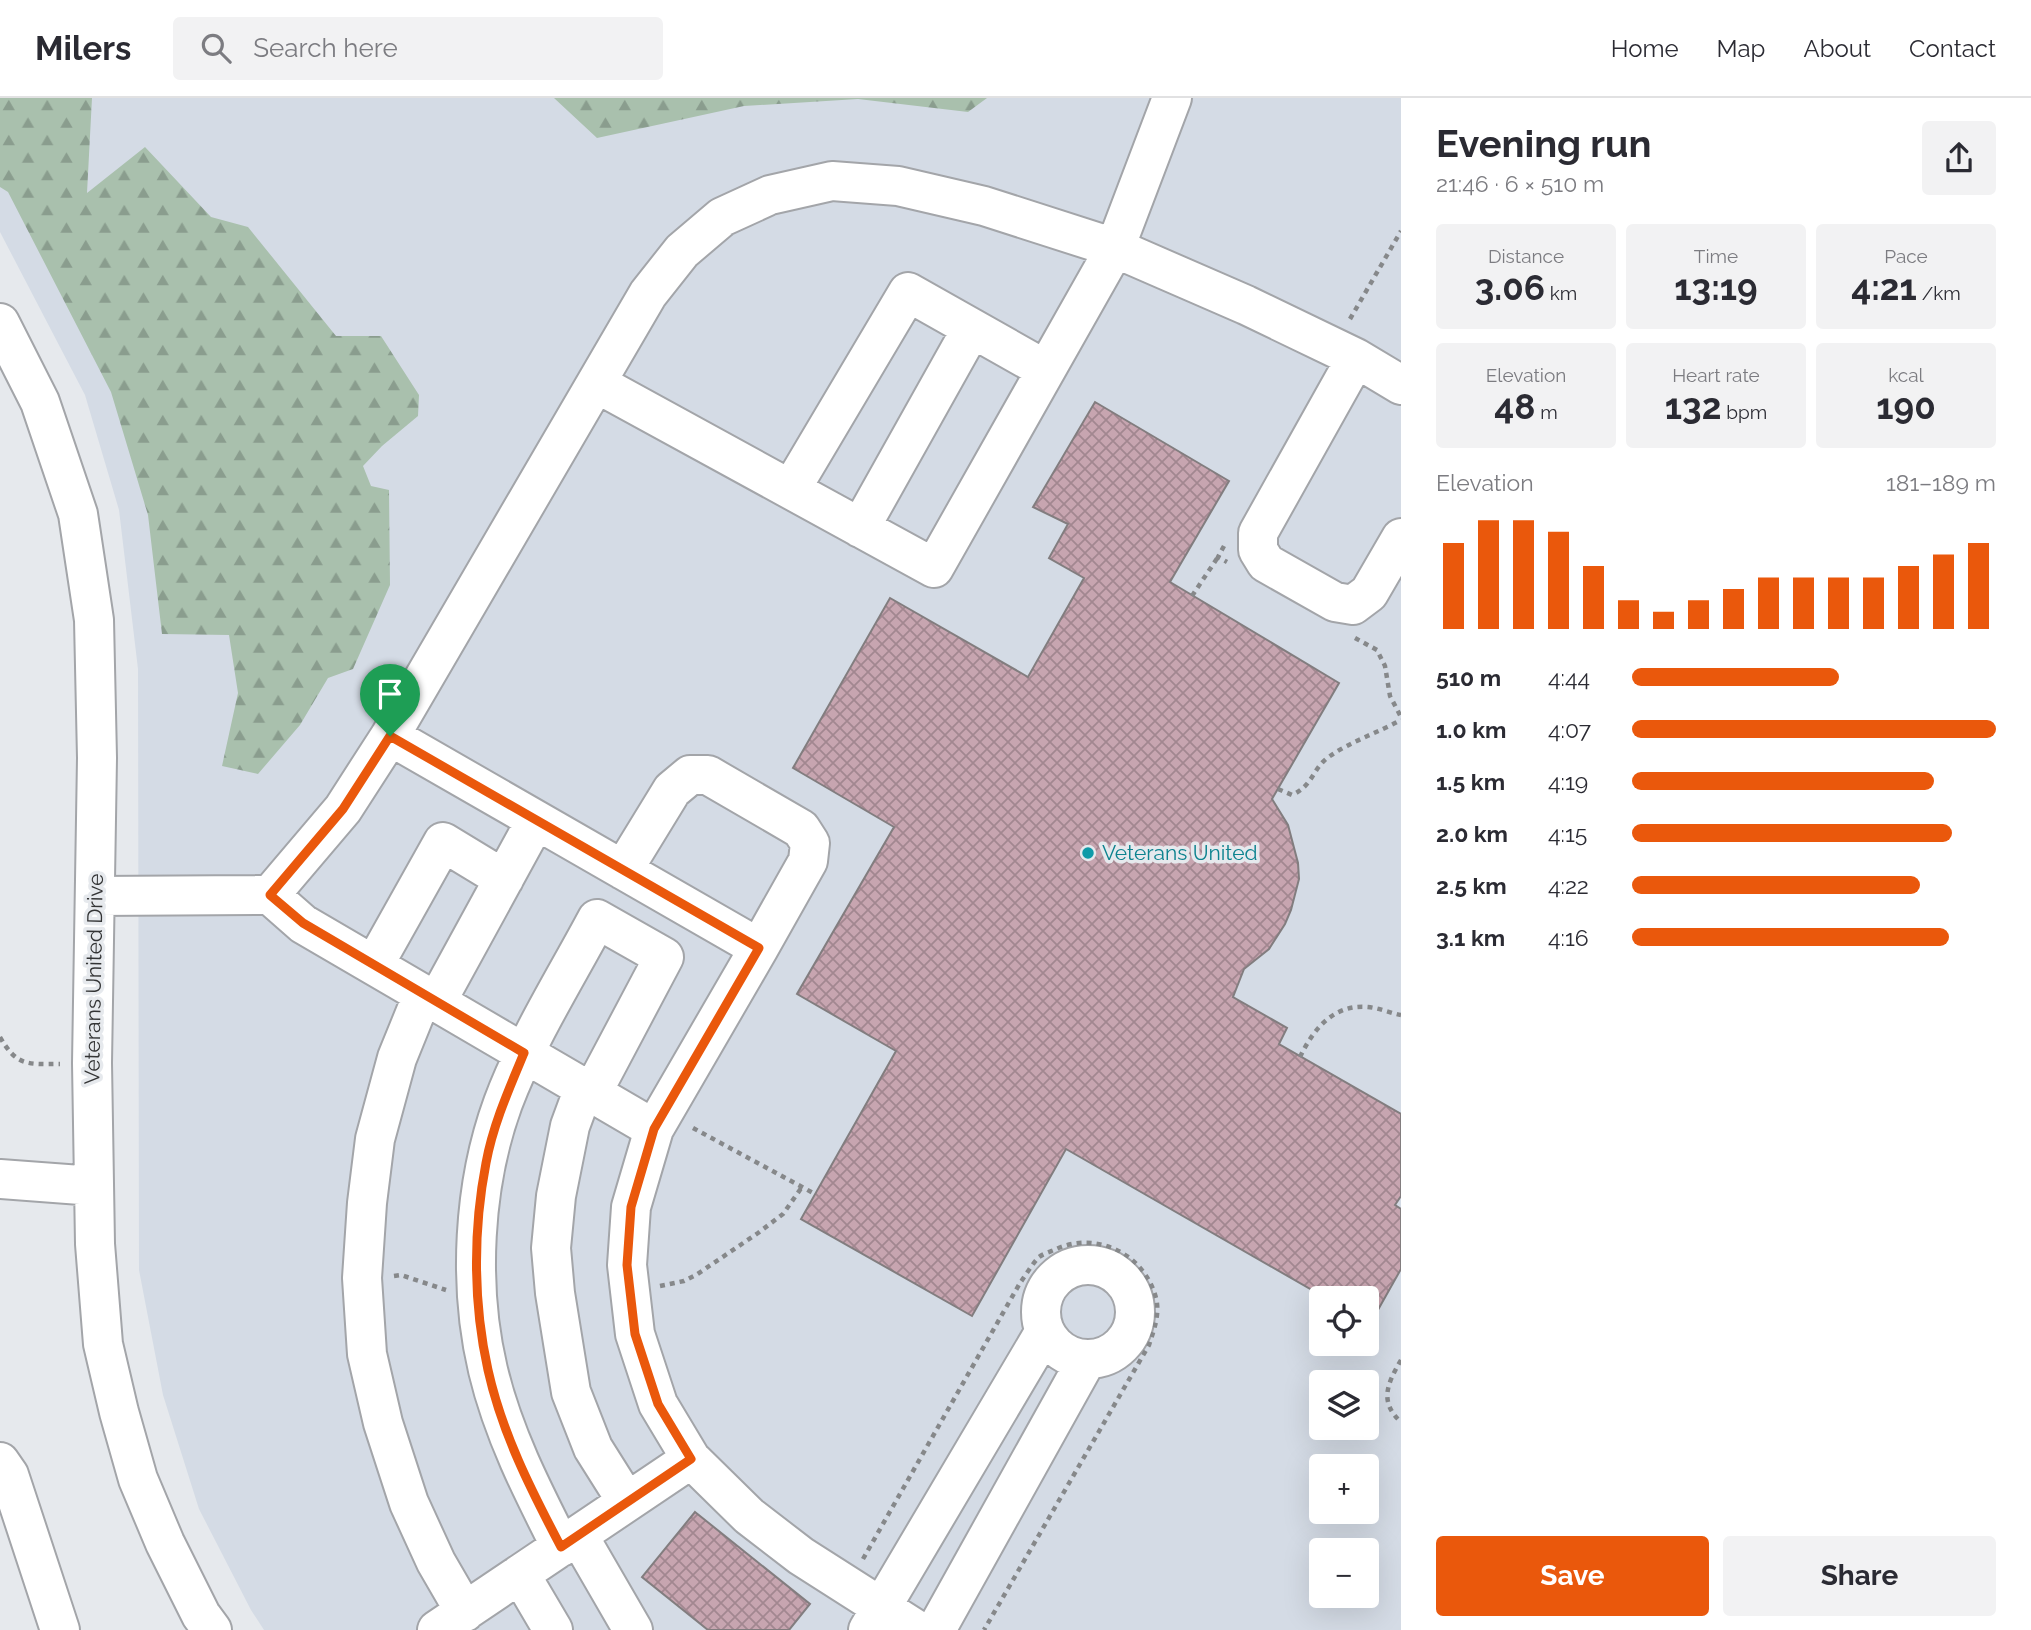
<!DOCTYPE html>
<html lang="en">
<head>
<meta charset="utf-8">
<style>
  body { margin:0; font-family:Raleway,sans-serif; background:#f2f2f3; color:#2b2b33; height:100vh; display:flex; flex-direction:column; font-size:26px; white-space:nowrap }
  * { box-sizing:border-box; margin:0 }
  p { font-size:23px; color:#7c7c81 }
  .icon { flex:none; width:38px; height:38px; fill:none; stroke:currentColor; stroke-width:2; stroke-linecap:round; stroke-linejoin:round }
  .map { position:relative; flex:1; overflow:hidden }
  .details { display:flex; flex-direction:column; background:#fff; width:630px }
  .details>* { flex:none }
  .controls { position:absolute; left:1309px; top:1188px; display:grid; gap:14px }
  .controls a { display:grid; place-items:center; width:70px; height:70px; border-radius:7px; background:#fff; box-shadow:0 7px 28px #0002; font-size:35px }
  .pin { position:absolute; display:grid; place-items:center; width:60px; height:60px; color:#fff; margin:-72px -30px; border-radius:50% 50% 50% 0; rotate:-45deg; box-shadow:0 0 7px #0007 }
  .pin .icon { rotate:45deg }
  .round { display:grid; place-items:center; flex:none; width:74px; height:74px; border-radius:7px; background:#f2f2f3 }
  .head { display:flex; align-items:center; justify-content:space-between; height:119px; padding:0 35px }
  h1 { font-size:38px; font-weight:700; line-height:52px }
  .metrics { display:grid; grid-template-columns:repeat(3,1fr); gap:10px; height:119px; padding:7px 35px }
  .metrics div { display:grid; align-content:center; border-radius:7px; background:#f2f2f3; text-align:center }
  .metrics b { font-size:35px; font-weight:700 }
  .metrics small { font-size:19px; font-weight:400 }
  .metrics p { font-size:19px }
  .chart { height:196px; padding:14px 35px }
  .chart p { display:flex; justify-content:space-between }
  .chart svg { width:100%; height:126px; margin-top:7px; stroke:#ea580c; stroke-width:6 }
  .action { display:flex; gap:14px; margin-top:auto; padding:14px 35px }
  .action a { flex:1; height:80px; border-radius:7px; background:#ea580c; color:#fff; font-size:28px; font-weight:700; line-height:80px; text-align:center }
  .action a+a { background:#f2f2f3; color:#2b2b33 }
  ul { padding:0 35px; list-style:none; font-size:23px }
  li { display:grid; grid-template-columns:112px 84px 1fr; align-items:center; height:52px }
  li i { height:18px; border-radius:9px; background:#ea580c }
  header { display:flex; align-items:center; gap:42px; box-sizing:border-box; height:98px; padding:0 35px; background:#fff; border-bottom:2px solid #e1e1e2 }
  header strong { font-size:33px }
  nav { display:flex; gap:38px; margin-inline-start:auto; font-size:24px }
  .search { width:490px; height:63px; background:#f2f2f3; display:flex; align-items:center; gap:18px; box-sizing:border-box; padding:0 24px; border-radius:7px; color:#7c7c81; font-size:26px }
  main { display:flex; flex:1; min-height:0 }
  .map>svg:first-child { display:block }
  .built { fill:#d4dbe5; fill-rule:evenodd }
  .forest { fill:url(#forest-firs) }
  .building { fill:url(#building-cross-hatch); stroke:#827d7f; stroke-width:2 }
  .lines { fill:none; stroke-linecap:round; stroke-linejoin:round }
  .minor-casing { stroke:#a3a5a9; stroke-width:42 }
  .path { stroke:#86888a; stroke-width:4.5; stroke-dasharray:5 5; stroke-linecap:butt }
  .minor { stroke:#fff; stroke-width:38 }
  .route-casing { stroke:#fff; stroke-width:14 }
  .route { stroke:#ea580c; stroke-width:9 }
  .culture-dot { fill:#0f9aa8; stroke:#e6e9ed; stroke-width:2.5 }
  .labels { text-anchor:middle; stroke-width:7; stroke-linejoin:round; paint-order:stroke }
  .culture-label { font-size:21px; fill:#0d838f; stroke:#e6e9ed; text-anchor:start }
  .street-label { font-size:21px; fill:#333435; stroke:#e6e9ed }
</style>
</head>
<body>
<header>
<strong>Milers</strong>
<div class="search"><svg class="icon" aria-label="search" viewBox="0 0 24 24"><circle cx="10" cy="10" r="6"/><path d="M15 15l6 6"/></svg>Search here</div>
<nav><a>Home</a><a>Map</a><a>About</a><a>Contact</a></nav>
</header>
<main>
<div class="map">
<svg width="1401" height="1532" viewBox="0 0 1401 1532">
  <defs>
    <pattern id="forest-firs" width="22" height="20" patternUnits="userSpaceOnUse" patternTransform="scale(1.75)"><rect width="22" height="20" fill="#a9c0ad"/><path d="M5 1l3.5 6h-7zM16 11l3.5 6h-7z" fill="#8a9d8e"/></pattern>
    <pattern id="building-cross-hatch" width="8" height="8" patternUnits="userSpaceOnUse" patternTransform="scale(1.75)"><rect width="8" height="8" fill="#c7a5b0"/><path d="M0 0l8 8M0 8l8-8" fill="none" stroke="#a28790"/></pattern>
  </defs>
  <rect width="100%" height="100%" fill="#e6e9ed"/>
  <!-- built -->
  <path class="built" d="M 0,0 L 1401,0 L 1401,1532 L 264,1532 L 251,1512 L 199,1411 L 163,1297 L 139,1172 L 138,571 L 119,412 L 85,297 L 0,134 ZM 1321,1200 L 1367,1200 L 1367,1246 L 1321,1246 ZM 1321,1284 L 1367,1284 L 1367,1330 L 1321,1330 ZM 1321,1368 L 1367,1368 L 1367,1414 L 1321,1414 ZM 1321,1452 L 1367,1452 L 1367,1498 L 1321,1498 Z"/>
  <!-- forest -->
  <path class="forest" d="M 0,0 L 92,0 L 87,95 L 145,49 L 211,119 L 248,129 L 336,238 L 381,238 L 419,297 L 418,318 L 382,348 L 363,368 L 371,388 L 389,392 L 390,487 L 353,571 L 328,580 L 300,627 L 258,676 L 222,668 L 238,595 L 229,537 L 162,536 L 148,417 L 111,294 L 8,94 L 0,89 Z
    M 554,0 L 987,0 L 968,14 L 858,1 L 744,8 L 597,40 Z"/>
  <!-- building -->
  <path class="building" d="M 1095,304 L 1229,383 L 1170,484 L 1339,585 L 1272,701 L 1288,727 L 1298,765 L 1299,781 L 1291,812 L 1285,826 L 1269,851 L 1244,871 L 1233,899 L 1287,930 L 1279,946 L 1401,1016 L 1401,1098 L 1395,1107 L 1401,1111 L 1401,1171 L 1370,1226 L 1367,1224 L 1367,1200 L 1326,1200 L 1066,1051 L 972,1218 L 801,1121 L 896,953 L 797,896 L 894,729 L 793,670 L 890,500 L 1028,579 L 1084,480 L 1049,460 L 1068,426 L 1033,409 Z
    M 695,1414 L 810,1506 L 789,1532 L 708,1532 L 642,1479 Z"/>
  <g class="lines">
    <defs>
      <path id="minor" d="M 0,225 L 40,304 L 78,416 L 94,522 L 97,660 L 92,965 L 95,1146 L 103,1246 L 119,1314 L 138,1381 L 165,1445 L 201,1517 L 212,1532
        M 1356,260 L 1258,435 L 1258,452 L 1266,465 L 1335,504 L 1353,507 L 1369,495 L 1401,440
        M 596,285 L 934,470 L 1115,150 L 1172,0
        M 791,391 L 908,194 L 1046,272
        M 860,430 L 972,230
        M 390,638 L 759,850 L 654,1031 L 631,1109 L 627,1167 L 635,1236 L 658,1306 L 691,1361 L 749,1418 L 801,1458 L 917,1532
        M 623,772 L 672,692 L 690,677 L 708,677 L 801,731 L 810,745 L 808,763 L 759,850
        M 270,797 L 303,826 L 654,1031
        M 95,798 L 270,797 L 343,711 L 390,638 L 648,196 L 682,153 L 722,119 L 770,97 L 832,83 L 898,88 L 984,108 L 1115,150 L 1246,207 L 1356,260 L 1401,287
        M 374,867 L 443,744 L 504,781
        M 423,896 L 397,960 L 375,1041 L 367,1105 L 362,1180 L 367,1256 L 383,1325 L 409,1405 L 436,1464 L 465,1514
        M 437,903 L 536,722
        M 584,990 L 570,1028 L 556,1098 L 551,1150 L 555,1195 L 571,1294 L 593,1350 L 627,1404
        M 0,1081 L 94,1088
        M1041 1214a47 47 0 1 1 94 0a47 47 0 1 1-94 0Z
        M 0,1364 L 9,1377 L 60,1532
        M 578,1437 L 633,1532
        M 561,1449 C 532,1392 503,1335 488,1272 C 468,1188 473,1087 503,1005 C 527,941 565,881 597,821 L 664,859 L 592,995
        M 520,1476 L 553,1532
        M 437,1532 L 691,1361
        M 868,1532 L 1045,1233
        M 936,1532 L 1087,1261"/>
    </defs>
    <!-- minor casing -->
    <use href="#minor" class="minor-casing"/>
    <!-- path -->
    <path class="path" d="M 1350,221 L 1401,133
      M 1224,448 L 1218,459 L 1227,464
      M 1192,498 L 1218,459
      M 1355,540 L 1377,552 L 1385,568 L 1390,598 L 1401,619
      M 1278,691 L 1292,697 C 1314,687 1312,670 1330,658 C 1350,644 1379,634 1401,622
      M 0,939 C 17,969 28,966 60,966
      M 1300,959 C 1314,930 1334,906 1368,909 C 1379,910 1390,915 1401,917
      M 693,1030 L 815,1096
      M 394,1178 L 401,1177 L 446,1192
      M 660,1188 L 684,1183 L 696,1177 L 758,1135 L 783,1116 L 802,1089
      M 1401,1262 C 1387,1286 1379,1304 1401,1324
      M 863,1461 L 1020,1185 C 1026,1177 1032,1166 1039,1159 C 1043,1156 1049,1154 1054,1152 C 1095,1132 1144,1155 1156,1200 C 1160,1216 1154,1232 1149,1247 L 984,1532"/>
    <!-- minor -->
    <use href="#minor" class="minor"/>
  </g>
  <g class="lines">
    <defs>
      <path id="route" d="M 390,638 L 759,850 L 654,1031 L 631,1109 L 627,1167 L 635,1236 L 658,1306 L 691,1361 L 561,1449 C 531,1392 502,1335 488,1272 C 473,1205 473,1132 486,1065 C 493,1027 509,991 524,955 L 303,825 L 270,797 L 343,711 Z"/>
    </defs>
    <!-- route casing -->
    <use href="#route" class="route-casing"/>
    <!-- route -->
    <use href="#route" class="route"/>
  </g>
  <!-- markers -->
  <circle class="culture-dot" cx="1088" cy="755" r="7"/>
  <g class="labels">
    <!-- culture labels -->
    <g class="culture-label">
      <text x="1102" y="762">Veterans United</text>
    </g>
    <!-- street labels -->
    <g class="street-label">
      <text transform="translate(94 881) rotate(-89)" y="7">Veterans United Drive</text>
    </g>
  </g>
</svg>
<div class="controls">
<a><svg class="icon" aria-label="locate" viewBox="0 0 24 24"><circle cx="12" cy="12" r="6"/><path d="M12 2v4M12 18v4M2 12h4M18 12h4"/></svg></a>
<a><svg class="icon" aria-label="layers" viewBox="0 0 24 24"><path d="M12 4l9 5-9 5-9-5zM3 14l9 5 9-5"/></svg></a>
<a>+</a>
<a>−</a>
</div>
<div class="pin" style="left:390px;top:638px;background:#1e9e55"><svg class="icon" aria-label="arrive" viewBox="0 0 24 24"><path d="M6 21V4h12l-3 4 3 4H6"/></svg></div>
</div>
<section class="details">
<div class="head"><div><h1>Evening run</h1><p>21:46 · 6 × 510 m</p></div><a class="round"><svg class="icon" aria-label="share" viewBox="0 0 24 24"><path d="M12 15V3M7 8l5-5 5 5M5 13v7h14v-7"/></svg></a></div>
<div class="metrics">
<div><p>Distance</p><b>3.06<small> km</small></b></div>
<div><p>Time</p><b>13:19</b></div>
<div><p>Pace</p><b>4:21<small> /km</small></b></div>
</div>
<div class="metrics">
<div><p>Elevation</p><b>48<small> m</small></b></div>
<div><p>Heart rate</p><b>132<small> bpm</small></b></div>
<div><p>kcal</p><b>190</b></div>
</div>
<div class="chart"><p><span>Elevation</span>181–189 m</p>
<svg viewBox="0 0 160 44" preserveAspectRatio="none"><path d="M5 44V14M15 44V6M25 44V6M35 44V10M45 44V22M55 44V34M65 44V38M75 44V34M85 44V30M95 44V26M105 44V26M115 44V26M125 44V26M135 44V22M145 44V18M155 44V14"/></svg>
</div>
<ul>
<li><b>510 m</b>4:44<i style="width:57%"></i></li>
<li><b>1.0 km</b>4:07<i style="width:100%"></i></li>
<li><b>1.5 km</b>4:19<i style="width:83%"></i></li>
<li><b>2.0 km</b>4:15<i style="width:88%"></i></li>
<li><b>2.5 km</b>4:22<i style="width:79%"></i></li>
<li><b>3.1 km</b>4:16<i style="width:87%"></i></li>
</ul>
<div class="action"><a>Save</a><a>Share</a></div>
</section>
</main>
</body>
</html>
